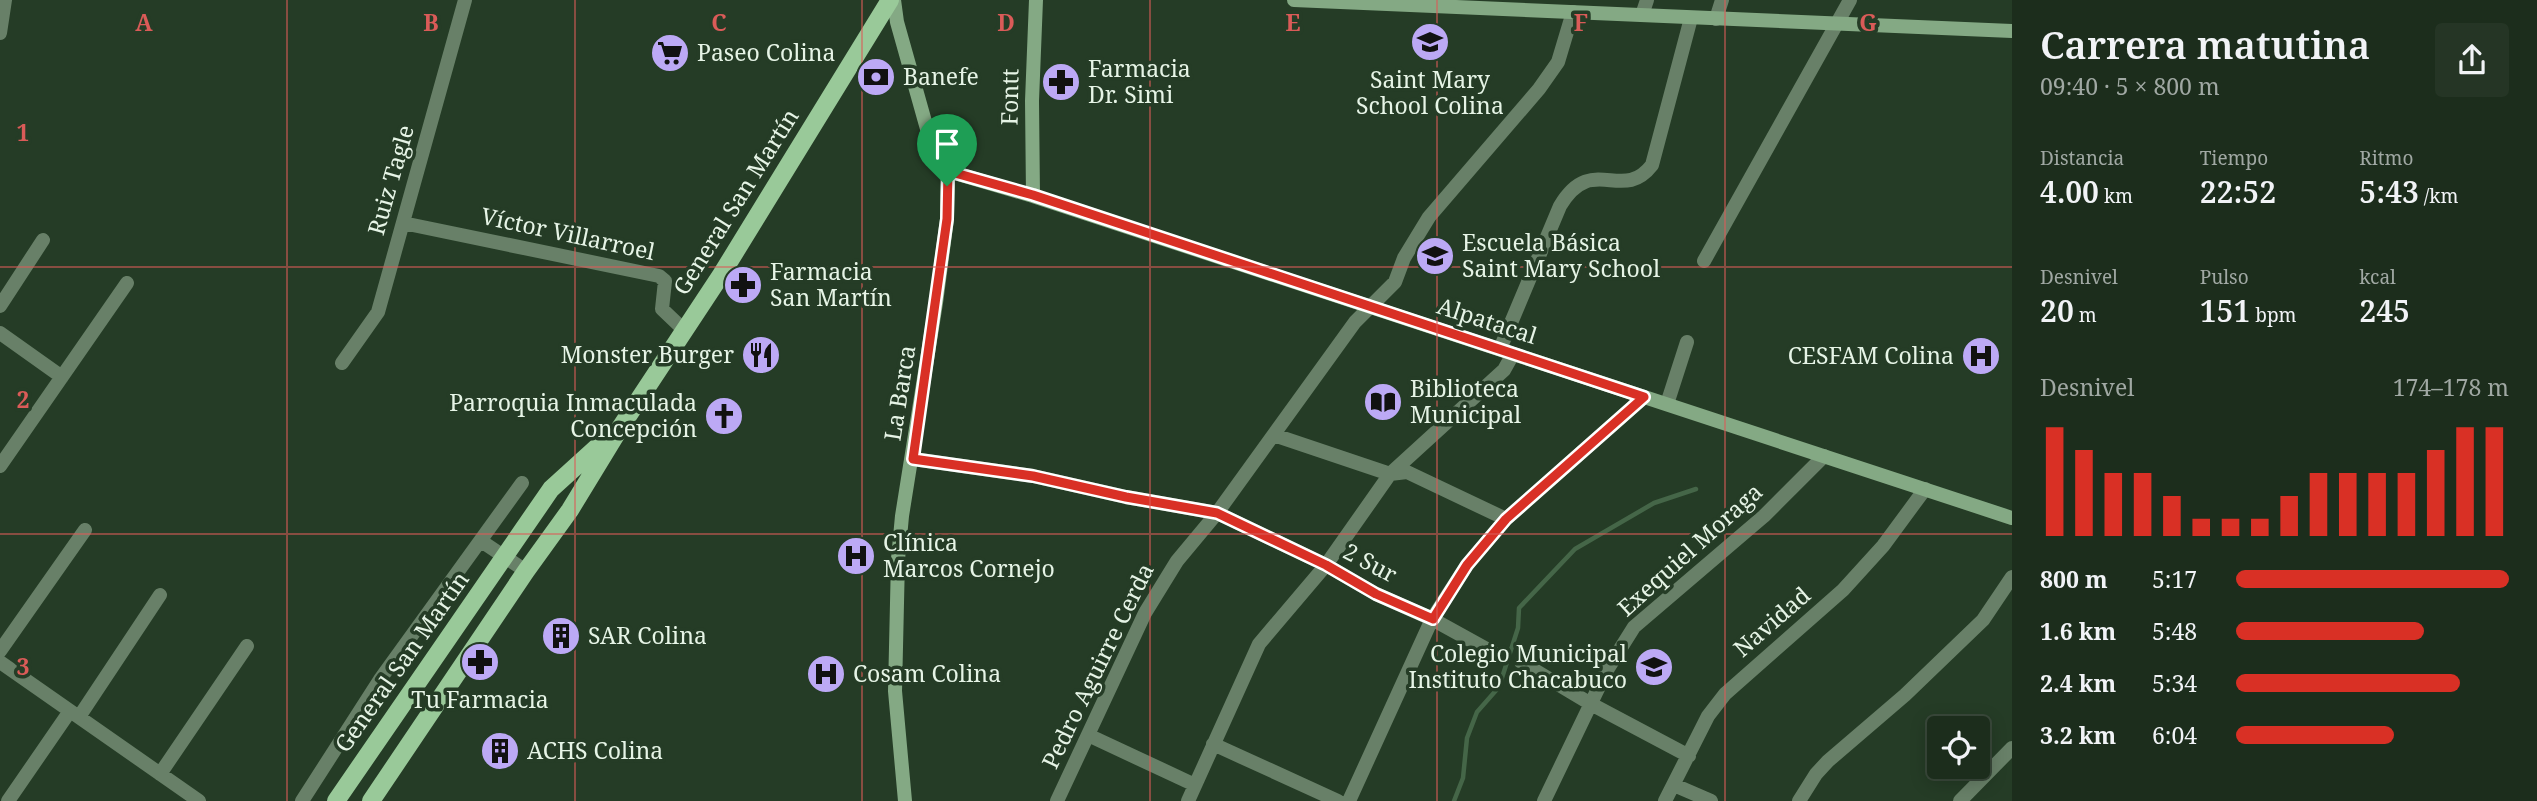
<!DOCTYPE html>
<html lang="es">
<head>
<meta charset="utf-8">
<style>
  body { margin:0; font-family:"Noto Serif",serif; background:#253525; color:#f1f3f6; height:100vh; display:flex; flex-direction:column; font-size:26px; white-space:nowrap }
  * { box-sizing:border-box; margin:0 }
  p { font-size:23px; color:#a0a8a3 }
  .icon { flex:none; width:38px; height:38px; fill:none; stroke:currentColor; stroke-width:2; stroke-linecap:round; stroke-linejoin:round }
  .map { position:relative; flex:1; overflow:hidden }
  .sheet { display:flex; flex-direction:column; background:#1c2d1c; width:525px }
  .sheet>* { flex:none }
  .controls { position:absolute; left:1927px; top:716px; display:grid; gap:14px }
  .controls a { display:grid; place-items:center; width:63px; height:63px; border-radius:7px; background:#1c2d1c; box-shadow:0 4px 18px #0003,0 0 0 2px #3a493b; font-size:35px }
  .pin { position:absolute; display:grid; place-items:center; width:60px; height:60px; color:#fff; margin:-72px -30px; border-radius:50% 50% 50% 0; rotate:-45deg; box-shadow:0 0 7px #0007 }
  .pin .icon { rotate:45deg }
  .round { display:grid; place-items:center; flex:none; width:74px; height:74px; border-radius:7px; background:#253525 }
  .headline { display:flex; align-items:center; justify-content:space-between; height:119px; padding:0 28px }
  h1 { font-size:38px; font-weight:600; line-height:52px }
  .stats { display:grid; grid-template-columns:repeat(3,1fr); gap:10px; height:119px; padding:7px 28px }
  .stats div { display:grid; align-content:center }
  .stats b { font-size:30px; font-weight:600 }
  .stats small { font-size:19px; font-weight:400 }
  .stats p { font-size:19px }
  .chart { height:196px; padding:14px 28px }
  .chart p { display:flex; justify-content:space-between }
  .chart svg { width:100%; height:126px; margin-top:7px; stroke:#d93025; stroke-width:6 }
  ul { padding:0 28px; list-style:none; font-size:23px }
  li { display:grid; grid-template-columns:112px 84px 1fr; align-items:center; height:52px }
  li i { height:18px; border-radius:9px; background:#d93025 }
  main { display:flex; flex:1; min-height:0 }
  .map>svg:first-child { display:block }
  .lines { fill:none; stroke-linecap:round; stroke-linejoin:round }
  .stream { stroke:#456648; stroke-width:4.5 }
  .street { stroke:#688068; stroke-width:14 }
  .secondary { stroke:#84a984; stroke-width:14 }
  .primary { stroke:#99c999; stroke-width:18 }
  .route-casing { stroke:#fff; stroke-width:14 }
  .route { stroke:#d93025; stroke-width:9 }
  .grid { fill:none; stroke:#da5b58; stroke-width:2; stroke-opacity:0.55 }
  .labels { text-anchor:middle; stroke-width:7; stroke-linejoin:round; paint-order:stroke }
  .poi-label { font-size:23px; fill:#e6f4e6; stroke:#253c26; text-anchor:start }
  .street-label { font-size:23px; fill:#e6f4e6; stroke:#253c26 }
  .grid-label { font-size:23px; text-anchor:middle; font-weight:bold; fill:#da5b58; stroke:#253c26; stroke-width:7; stroke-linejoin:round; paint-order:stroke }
</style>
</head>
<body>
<main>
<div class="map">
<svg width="2012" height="801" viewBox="0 0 2012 801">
  <rect width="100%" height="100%" fill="#253c26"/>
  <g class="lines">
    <!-- stream -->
    <path class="stream" d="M 1454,801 L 1463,778 L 1467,738 L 1477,712 L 1499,687 L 1518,628 L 1519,608 L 1575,549 L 1654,503 L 1696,489"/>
    <!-- street -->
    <path class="street" d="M 1642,15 L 1647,0
      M 1716,19 L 1722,0
      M 0,33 L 5,0
      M 403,223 L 659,276 L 665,281 L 662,309 L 684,330
      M 1704,261 L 1850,0
      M 0,306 L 43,240
      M 0,333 L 62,377
      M 1500,349 L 1560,206 C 1592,152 1622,204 1652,165 L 1691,18
      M 342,363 L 378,312 L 465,0
      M 1667,404 L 1687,342
      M 1274,435 L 1390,474 L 1407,472 L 1506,519
      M 913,459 L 1033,476 L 1126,497 L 1217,513 L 1326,565 L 1376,594 L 1432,619 L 1499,656
      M 0,466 L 127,283
      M 481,541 L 526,571
      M 0,651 L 85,530
      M 0,662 L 199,801
      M 1521,662 L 1591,704 L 1689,756
      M 79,717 L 160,595
      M 1088,735 L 1195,785
      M 1213,744 L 1338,801
      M 160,774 L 247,646
      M 1674,785 L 1711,801
      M 8,801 L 70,711
      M 302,801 L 381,678 L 522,483
      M 1057,801 L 1145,613 L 1177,561 L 1217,513 L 1355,322 L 1395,282 L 1404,258 L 1429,217 L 1539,89 L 1558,62 L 1573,12
      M 1188,801 L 1259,644 L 1326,565 L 1390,474 L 1504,370 L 1513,354
      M 1349,801 L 1432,619 L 1467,565 L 1506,519 L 1644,397
      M 1544,801 L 1607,670 L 1634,627 L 1764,516 L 1824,456
      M 1665,801 L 1708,716 L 1725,694 L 1843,590 L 1883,546 L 1925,489
      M 1799,801 L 1816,774 L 1828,761 L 1905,695 L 1983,620 L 2012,577
      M 1960,801 L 2012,748"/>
    <!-- secondary -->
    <path class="secondary" d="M 894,0 L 897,22 L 931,143 L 948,171 L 947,219 L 936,303 L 902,516 L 898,559 L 895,691 L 905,801
      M 1294,0 L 2012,31
      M 948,171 L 1033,196 L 2012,518
      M 1033,196 L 1032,101 L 1036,0"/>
    <!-- primary -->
    <path class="primary" d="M 336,801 L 551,489 L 605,440
      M 371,801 L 526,571 L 570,510 L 620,428 L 721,275 L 890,0"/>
  </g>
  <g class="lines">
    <defs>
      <path id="route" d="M 948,171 L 1033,195 L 1644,397 L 1506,519 L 1467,565 L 1433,619 L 1376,594 L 1326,565 L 1217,513 L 1126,497 L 1033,476 L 913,459 L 947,219 Z"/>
    </defs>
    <!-- route casing -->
    <use href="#route" class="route-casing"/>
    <!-- route -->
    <use href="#route" class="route"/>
  </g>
  <!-- grid -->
  <path class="grid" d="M 287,0 L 287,801M 575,0 L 575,801M 862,0 L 862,801M 1150,0 L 1150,801M 1437,0 L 1437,801M 1725,0 L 1725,801M 0,267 L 2012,267M 0,534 L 2012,534"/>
  <!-- icons -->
  <defs>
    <symbol id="school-disc" viewBox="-11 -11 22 22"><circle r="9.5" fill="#bca9f5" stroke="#253c26"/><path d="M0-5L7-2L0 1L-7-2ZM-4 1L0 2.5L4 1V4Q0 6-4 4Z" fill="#111"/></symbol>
    <symbol id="supermarket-disc" viewBox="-11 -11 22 22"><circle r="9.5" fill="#bca9f5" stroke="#253c26"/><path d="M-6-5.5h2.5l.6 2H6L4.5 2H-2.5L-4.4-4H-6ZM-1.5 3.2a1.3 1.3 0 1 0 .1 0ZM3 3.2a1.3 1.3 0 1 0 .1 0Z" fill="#111"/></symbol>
    <symbol id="bank-disc" viewBox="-11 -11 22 22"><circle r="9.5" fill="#bca9f5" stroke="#253c26"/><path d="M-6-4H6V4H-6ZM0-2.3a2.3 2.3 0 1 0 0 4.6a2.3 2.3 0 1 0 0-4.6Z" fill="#111"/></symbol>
    <symbol id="pharmacy-disc" viewBox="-11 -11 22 22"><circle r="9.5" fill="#bca9f5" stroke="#253c26"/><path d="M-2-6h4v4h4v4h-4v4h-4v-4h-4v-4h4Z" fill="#111"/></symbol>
    <symbol id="restaurant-disc" viewBox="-11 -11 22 22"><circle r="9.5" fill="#bca9f5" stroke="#253c26"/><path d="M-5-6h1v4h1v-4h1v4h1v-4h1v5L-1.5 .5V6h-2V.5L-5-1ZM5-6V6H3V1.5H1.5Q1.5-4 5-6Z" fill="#111"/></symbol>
    <symbol id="hospital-disc" viewBox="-11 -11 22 22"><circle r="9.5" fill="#bca9f5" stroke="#253c26"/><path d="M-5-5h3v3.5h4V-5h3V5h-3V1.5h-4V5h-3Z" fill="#111"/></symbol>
    <symbol id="library-disc" viewBox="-11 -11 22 22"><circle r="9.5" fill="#bca9f5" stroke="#253c26"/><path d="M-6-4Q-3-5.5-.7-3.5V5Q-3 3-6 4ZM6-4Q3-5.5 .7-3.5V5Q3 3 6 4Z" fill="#111"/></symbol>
    <symbol id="church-disc" viewBox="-11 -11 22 22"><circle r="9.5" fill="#bca9f5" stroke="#253c26"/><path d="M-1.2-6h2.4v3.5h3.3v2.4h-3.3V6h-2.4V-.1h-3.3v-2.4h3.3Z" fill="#111"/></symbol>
    <symbol id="building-disc" viewBox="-11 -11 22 22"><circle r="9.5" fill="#bca9f5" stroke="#253c26"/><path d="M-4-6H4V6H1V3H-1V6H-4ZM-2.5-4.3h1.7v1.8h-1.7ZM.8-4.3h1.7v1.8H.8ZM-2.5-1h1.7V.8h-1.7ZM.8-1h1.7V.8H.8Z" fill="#111"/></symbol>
  </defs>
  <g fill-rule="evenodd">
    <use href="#school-disc" x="1408" y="20" width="44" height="44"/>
    <use href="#supermarket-disc" x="648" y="31" width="44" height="44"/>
    <use href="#bank-disc" x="854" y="55" width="44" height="44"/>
    <use href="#pharmacy-disc" x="1039" y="60" width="44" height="44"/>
    <use href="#school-disc" x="1413" y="234" width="44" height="44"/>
    <use href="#pharmacy-disc" x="721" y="263" width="44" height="44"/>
    <use href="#restaurant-disc" x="739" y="333" width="44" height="44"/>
    <use href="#hospital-disc" x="1959" y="334" width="44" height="44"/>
    <use href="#library-disc" x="1361" y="380" width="44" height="44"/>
    <use href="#church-disc" x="702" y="394" width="44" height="44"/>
    <use href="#hospital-disc" x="834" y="534" width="44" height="44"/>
    <use href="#building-disc" x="539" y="614" width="44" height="44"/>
    <use href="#pharmacy-disc" x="458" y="640" width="44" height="44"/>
    <use href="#school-disc" x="1632" y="645" width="44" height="44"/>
    <use href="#hospital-disc" x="804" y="652" width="44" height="44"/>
    <use href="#building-disc" x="478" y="729" width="44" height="44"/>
  </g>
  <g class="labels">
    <!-- poi labels -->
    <g class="poi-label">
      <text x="697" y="61">Paseo Colina</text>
      <text x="1088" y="77">Farmacia<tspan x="1088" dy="26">Dr. Simi</tspan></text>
      <text x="903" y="85">Banefe</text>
      <text x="1430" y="88" text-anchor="middle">Saint Mary<tspan x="1430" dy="26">School Colina</tspan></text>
      <text x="1462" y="251">Escuela Básica<tspan x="1462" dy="26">Saint Mary School</tspan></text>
      <text x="770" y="280">Farmacia<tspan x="770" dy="26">San Martín</tspan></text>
      <text x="734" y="363" text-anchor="end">Monster Burger</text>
      <text x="1954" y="364" text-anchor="end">CESFAM Colina</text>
      <text x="1410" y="397">Biblioteca<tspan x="1410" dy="26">Municipal</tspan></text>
      <text x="697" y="411" text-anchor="end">Parroquia Inmaculada<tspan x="697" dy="26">Concepción</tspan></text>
      <text x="883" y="551">Clínica<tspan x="883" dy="26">Marcos Cornejo</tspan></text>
      <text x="588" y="644">SAR Colina</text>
      <text x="1627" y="662" text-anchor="end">Colegio Municipal<tspan x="1627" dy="26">Instituto Chacabuco</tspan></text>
      <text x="853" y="682">Cosam Colina</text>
      <text x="480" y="708" text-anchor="middle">Tu Farmacia</text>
      <text x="527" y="759">ACHS Colina</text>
    </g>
    <!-- street labels -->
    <g class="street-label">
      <text transform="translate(1010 97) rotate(-89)" y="8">Fontt</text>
      <text transform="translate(391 180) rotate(-74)" y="8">Ruiz Tagle</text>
      <text transform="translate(736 202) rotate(-58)" y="8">General San Martín</text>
      <text transform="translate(568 234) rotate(12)" y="8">Víctor Villarroel</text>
      <text transform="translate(1487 321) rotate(18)" y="8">Alpatacal</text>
      <text transform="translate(900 393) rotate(-81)" y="8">La Barca</text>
      <text transform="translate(1690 550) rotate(-42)" y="8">Exequiel Moraga</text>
      <text transform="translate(1370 563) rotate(28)" y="8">2 Sur</text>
      <text transform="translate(1772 622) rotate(-41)" y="8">Navidad</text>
      <text transform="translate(402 662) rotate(-55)" y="8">General San Martín</text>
      <text transform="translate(1098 666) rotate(-64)" y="8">Pedro Aguirre Cerda</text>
    </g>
  </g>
  <g class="grid-label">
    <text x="144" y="31">A</text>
    <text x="431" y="31">B</text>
    <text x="719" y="31">C</text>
    <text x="1006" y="31">D</text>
    <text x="1293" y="31">E</text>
    <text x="1581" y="31">F</text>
    <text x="1868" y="31">G</text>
    <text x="23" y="141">1</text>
    <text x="23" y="408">2</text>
    <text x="23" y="675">3</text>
  </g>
</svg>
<div class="controls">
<a><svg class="icon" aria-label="locate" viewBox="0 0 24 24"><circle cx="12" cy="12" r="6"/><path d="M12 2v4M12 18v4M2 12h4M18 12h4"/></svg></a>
</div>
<div class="pin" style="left:947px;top:186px;background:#1e9e55"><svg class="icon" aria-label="arrive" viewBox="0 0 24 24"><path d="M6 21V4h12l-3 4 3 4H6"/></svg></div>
</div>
<section class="sheet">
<div class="headline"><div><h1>Carrera matutina</h1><p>09:40 · 5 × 800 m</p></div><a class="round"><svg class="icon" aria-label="share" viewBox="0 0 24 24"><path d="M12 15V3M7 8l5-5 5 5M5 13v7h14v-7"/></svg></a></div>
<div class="stats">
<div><p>Distancia</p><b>4.00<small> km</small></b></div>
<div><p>Tiempo</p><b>22:52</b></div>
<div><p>Ritmo</p><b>5:43<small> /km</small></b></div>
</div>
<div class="stats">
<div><p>Desnivel</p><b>20<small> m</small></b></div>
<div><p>Pulso</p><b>151<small> bpm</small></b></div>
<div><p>kcal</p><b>245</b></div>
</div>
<div class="chart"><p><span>Desnivel</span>174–178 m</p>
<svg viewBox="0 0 160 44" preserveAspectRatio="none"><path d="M5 44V6M15 44V14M25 44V22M35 44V22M45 44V30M55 44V38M65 44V38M75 44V38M85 44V30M95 44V22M105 44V22M115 44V22M125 44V22M135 44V14M145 44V6M155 44V6"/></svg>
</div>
<ul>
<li><b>800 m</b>5:17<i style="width:100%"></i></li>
<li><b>1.6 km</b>5:48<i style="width:69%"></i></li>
<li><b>2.4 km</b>5:34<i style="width:82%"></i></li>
<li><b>3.2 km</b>6:04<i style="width:58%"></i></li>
</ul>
</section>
</main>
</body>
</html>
